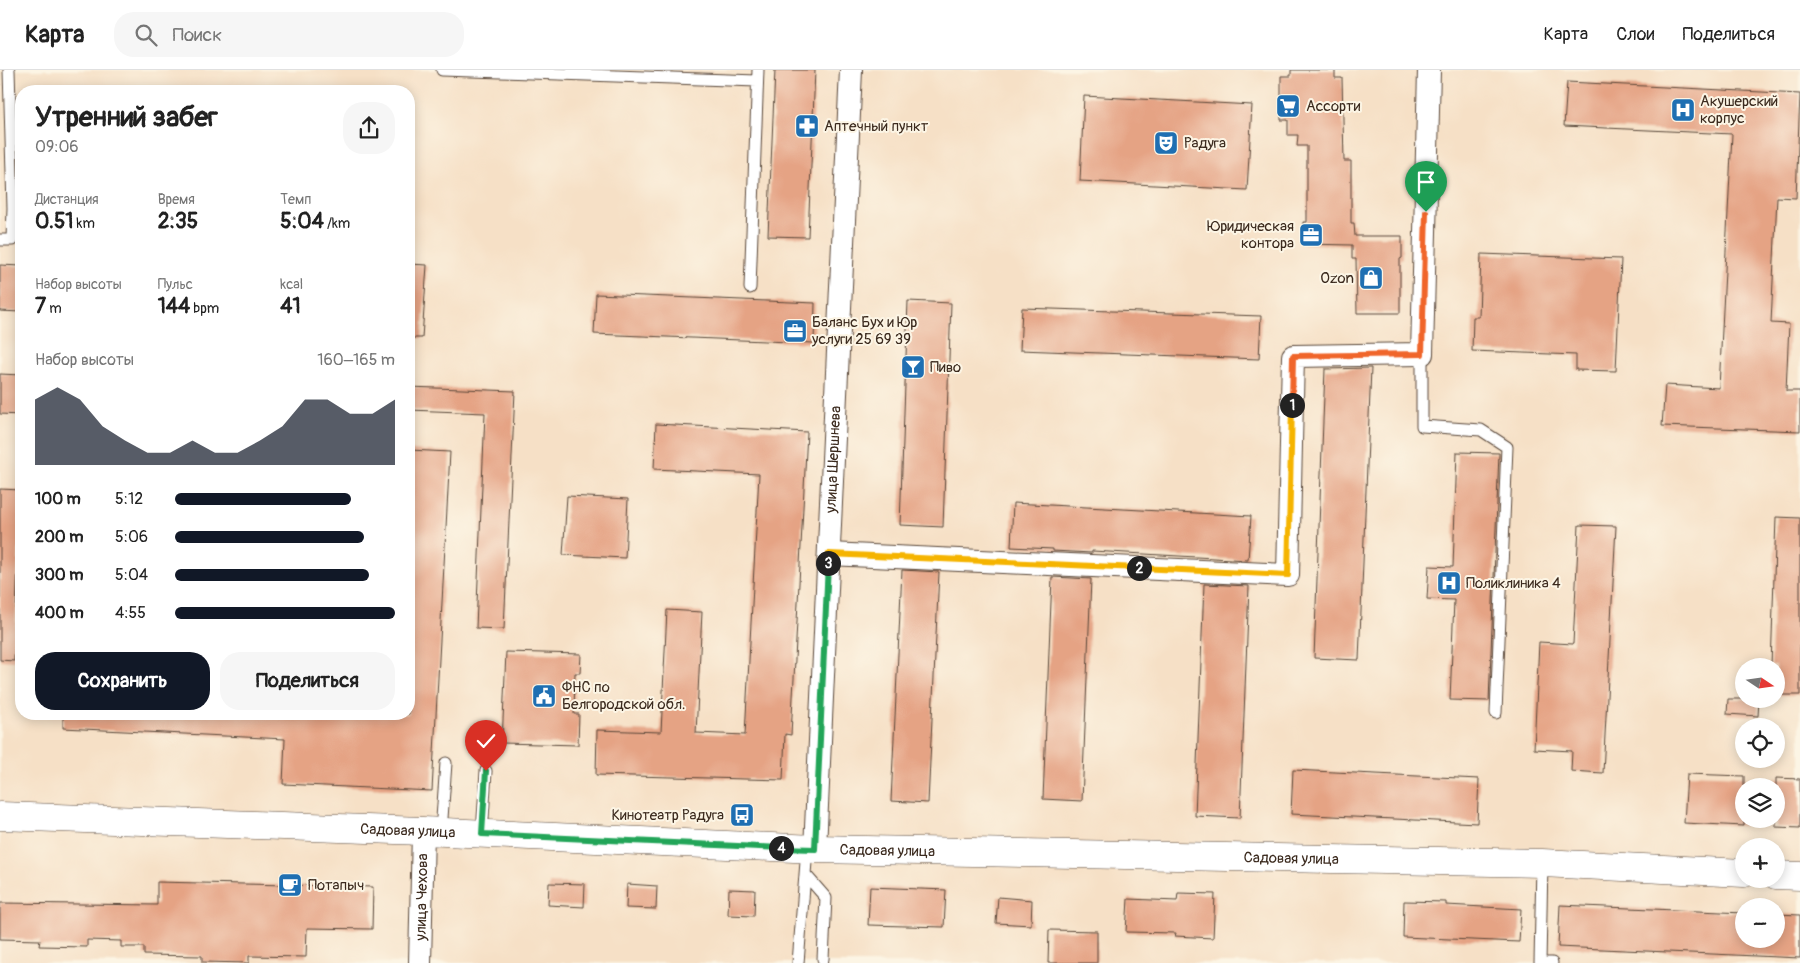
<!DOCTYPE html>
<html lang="ru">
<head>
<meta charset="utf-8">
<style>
  body { margin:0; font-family:Pangolin,sans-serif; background:#f6f6f6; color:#222; height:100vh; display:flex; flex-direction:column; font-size:19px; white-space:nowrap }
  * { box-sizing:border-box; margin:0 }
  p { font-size:16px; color:#767676 }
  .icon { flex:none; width:28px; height:28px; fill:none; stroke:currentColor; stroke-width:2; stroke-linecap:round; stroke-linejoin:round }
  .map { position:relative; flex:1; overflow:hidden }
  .sheet { position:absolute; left:15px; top:15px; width:400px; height:635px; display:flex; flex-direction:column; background:#fff; border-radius:20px; box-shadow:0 2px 12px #0003 }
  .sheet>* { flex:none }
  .needle { width:32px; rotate:103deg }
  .controls { position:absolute; left:1735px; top:588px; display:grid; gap:10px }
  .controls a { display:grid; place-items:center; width:50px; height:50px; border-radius:50%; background:#fff; box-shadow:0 2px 12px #0003; font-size:25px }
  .pin { position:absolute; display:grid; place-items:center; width:42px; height:42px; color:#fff; margin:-51px -21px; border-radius:50% 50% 50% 0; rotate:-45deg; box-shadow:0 0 5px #0007 }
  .pin .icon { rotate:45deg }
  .km { position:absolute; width:25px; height:25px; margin:-12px; border-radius:50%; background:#222; color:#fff; font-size:14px; line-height:25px; text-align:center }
  .round { display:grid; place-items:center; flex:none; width:52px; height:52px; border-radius:20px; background:#f6f6f6 }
  .summary { display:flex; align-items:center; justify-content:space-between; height:85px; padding:0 20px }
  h1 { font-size:28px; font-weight:700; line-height:38px }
  .metrics { display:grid; grid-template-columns:repeat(3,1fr); gap:8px; height:85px; padding:5px 20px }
  .metrics div { display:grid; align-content:center }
  .metrics b { font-size:21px; font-weight:700 }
  .metrics small { font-size:14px; font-weight:400 }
  .metrics p { font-size:14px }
  .chart { height:140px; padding:10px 20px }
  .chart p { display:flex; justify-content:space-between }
  .chart svg { width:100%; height:90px; margin-top:5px; fill:#111827; opacity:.7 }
  .button { display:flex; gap:10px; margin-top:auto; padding:10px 20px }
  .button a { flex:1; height:58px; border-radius:20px; background:#111827; color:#fff; font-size:20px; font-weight:700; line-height:58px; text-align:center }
  .button a+a { background:#f6f6f6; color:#222 }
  ul { padding:0 20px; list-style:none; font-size:16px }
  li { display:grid; grid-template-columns:80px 60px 1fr; align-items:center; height:38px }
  li i { height:12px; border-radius:6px; background:#111827 }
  header { display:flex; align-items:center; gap:30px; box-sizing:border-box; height:70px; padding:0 25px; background:#fff; border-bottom:1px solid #e0e0e0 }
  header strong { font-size:24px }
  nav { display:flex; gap:28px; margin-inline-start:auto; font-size:18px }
  .search { width:350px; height:45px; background:#f6f6f6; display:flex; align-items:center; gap:12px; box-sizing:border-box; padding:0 18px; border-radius:20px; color:#767676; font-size:19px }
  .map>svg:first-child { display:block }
  .building { fill:#e5a384 }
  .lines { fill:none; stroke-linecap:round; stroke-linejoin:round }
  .service-casing { stroke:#574537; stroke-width:13 }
  .minor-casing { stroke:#574537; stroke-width:24 }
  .secondary-casing { stroke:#574537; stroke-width:29 }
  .service { stroke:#fff; stroke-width:11 }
  .minor { stroke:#fff; stroke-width:22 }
  .secondary { stroke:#fff; stroke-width:28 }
  .split-1-casing { stroke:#fff; stroke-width:10 }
  .split-2-casing { stroke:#fff; stroke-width:10 }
  .split-3-casing { stroke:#fff; stroke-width:10 }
  .split-4-casing { stroke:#fff; stroke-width:10 }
  .split-5-casing { stroke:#fff; stroke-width:10 }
  .split-1 { stroke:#f0652b; stroke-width:6 }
  .split-2 { stroke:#f5b400; stroke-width:6 }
  .split-3 { stroke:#f5b400; stroke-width:6 }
  .split-4 { stroke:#22a559; stroke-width:6 }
  .split-5 { stroke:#22a559; stroke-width:6 }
  .labels { text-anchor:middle; stroke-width:4; stroke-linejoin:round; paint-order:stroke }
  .poi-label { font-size:15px; fill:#3b2a1e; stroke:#fcf5e5; text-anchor:start }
  .street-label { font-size:15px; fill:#3b2a1e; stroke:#fcf5e5 }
</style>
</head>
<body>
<header>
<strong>Карта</strong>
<div class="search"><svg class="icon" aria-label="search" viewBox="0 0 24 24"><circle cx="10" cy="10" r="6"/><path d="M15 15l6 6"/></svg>Поиск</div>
<nav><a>Карта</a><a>Слои</a><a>Поделиться</a></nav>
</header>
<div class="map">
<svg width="1800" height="893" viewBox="0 0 1800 893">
  <rect width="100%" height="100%" fill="#fcf5e5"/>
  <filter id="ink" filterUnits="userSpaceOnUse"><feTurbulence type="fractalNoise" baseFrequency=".02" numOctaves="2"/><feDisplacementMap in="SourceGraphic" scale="10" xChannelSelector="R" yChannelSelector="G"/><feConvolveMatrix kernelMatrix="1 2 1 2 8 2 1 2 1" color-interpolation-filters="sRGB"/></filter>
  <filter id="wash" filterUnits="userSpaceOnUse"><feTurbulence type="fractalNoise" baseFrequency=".0096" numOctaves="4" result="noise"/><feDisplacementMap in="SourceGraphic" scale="20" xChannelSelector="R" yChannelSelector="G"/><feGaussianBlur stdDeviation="1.12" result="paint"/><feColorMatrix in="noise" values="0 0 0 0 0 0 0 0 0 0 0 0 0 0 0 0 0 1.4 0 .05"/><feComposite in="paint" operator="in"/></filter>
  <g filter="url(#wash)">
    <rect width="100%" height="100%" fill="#f6e0c6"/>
    <g id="blocks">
      <!-- building -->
      <path class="building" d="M 775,0 L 815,0 L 808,167 L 768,166 Z
        M 1291,0 L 1335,0 L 1335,8 L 1342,8 L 1344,91 L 1351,91 L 1351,153 L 1354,153 L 1355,166 L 1402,166 L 1402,188 L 1400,189 L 1400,243 L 1357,243 L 1356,189 L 1352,189 L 1352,175 L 1303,174 L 1303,152 L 1307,152 L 1307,76 L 1297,76 L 1298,65 L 1288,65 L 1288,50 L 1281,50 L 1281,6 L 1291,6 Z
        M 1567,12 L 1800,24 L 1796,128 L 1777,127 L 1771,253 L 1789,254 L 1786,321 L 1800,321 L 1800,361 L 1662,356 L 1665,315 L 1719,318 L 1732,64 L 1564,56 Z
        M 1084,26 L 1252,35 L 1247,120 L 1080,111 Z
        M 1481,184 L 1621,189 L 1616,301 L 1576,300 L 1576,285 L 1472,281 L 1473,247 L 1479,247 Z
        M 409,194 L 427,195 L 422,268 L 409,268 Z
        M 0,195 L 21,196 L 21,242 L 0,241 Z
        M 596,224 L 815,233 L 814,273 L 594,264 Z
        M 908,231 L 951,233 L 943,457 L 900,455 Z
        M 1022,238 L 1261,246 L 1259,289 L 1020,280 Z
        M 1371,298 L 1359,590 L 1314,588 L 1325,299 Z
        M 0,304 L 21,305 L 21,345 L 0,344 Z
        M 409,317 L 515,321 L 504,559 L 476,558 L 485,343 L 409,340 Z
        M 656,354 L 807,362 L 791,665 L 785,664 L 783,710 L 596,705 L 597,660 L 661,662 L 667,540 L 702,542 L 696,663 L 745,665 L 759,404 L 654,399 Z
        M 409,380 L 450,382 L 432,721 L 283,714 L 285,669 L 63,658 L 63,644 L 409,644 Z
        M 1457,382 L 1499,383 L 1489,631 L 1450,630 L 1454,530 L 1427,529 L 1429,496 L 1453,497 Z
        M 0,419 L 21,420 L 14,591 L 0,590 Z
        M 567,426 L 628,429 L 625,488 L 563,485 Z
        M 1013,433 L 1251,446 L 1248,490 L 1092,481 L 1092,483 L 1053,481 L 1053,479 L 1011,477 Z
        M 1776,447 L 1800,448 L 1800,625 L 1776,625 L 1776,596 L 1771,596 Z
        M 1579,455 L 1616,456 L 1603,703 L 1571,701 L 1572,681 L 1534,679 L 1539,572 L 1573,574 Z
        M 902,500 L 939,502 L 928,733 L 891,731 Z
        M 1052,507 L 1091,509 L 1082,731 L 1043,729 Z
        M 1204,514 L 1249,516 L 1240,748 L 1195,746 Z
        M 506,582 L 581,584 L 580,603 L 575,603 L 574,644 L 579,644 L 578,675 L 502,673 Z
        M 1728,629 L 1759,629 L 1758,646 L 1727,644 Z
        M 1293,700 L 1479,709 L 1477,753 L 1291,744 Z
        M 1687,704 L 1744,706 L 1744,756 L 1684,753 Z
        M 1776,708 L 1800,709 L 1800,758 L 1776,757 Z
        M 157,812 L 373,817 L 372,859 L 307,858 L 306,887 L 249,886 L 249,893 L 202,892 L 202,886 L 144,885 L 144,877 L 121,877 L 121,871 L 87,870 L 87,877 L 39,876 L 40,870 L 0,869 L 0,833 L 157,835 Z
        M 549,813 L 585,814 L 584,837 L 548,835 Z
        M 627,814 L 657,816 L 656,839 L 626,838 Z
        M 870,817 L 946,820 L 944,857 L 868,855 Z
        M 729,819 L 755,820 L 754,846 L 728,845 Z
        M 1178,823 L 1215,824 L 1213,868 L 1175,866 L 1176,863 L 1126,862 L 1128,829 L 1177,831 Z
        M 998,827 L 1032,830 L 1031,855 L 996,853 Z
        M 1404,831 L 1446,832 L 1446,835 L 1521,839 L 1519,872 L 1403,867 Z
        M 1560,835 L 1744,843 L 1744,869 L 1776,869 L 1776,844 L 1800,845 L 1800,888 L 1558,877 Z
        M 1049,860 L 1097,861 L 1097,893 L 1048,893 Z"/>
    </g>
  </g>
  <g filter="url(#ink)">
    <use href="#blocks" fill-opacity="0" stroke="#574537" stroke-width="1"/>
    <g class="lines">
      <defs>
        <path id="service" d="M 442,0 L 757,11
          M 0,170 L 12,170 L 13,138 L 9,0
          M 750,218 L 758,0
          M 1422,284 L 1422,356 L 1481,360 L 1507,377 L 1496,643
          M 441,762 L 446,693
          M 482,764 L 486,701
          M 1542,793 L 1540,893 L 1552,893
          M 805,804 L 826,828 L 823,889
          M 798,893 L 807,779"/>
        <g id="minor">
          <path d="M 829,484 L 1288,505 L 1293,286 L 1422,284 L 1429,0"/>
          <path id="s1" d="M 815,779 L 851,0"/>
          <path id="s2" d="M 420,893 L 423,761"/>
        </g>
        <g id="secondary">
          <path id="s3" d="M 0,746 L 423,761 L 815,779 L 1542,793 L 1744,803"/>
          <path d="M 1776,805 L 1800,806"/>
        </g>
      </defs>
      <!-- service casing -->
      <use href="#service" class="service-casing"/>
      <!-- minor casing -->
      <use href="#minor" class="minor-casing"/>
      <!-- secondary casing -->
      <use href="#secondary" class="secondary-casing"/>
      <!-- service -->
      <use href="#service" class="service"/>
      <!-- minor -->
      <use href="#minor" class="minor"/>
      <!-- secondary -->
      <use href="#secondary" class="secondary"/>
    </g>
  </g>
  <g class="lines" filter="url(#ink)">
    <defs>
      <path id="split-1" d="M 1292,335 L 1293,286 L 1422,284 L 1426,142"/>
      <path id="split-2" d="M 1139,498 L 1288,505 L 1292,335"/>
      <path id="split-3" d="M 828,493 L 829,484 L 1139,498"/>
      <path id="split-4" d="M 781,778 L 815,779 L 828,493"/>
      <path id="split-5" d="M 486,701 L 482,764 L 781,778"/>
    </defs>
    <!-- split-1 casing -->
    <use href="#split-1" class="split-1-casing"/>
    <!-- split-2 casing -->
    <use href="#split-2" class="split-2-casing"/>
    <!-- split-3 casing -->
    <use href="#split-3" class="split-3-casing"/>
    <!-- split-4 casing -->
    <use href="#split-4" class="split-4-casing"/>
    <!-- split-5 casing -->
    <use href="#split-5" class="split-5-casing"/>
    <!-- split-1 -->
    <use href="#split-1" class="split-1"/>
    <!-- split-2 -->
    <use href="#split-2" class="split-2"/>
    <!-- split-3 -->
    <use href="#split-3" class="split-3"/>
    <!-- split-4 -->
    <use href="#split-4" class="split-4"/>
    <!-- split-5 -->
    <use href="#split-5" class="split-5"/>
  </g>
  <!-- icons -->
  <defs>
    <symbol id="supermarket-square" viewBox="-11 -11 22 22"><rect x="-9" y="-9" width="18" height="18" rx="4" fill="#1f6fb2" stroke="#fcf5e5"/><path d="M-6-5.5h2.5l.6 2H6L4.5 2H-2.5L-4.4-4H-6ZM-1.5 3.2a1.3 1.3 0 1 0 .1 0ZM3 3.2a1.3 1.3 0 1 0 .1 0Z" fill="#fff"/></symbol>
    <symbol id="hospital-square" viewBox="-11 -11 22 22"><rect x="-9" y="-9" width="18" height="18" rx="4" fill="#1f6fb2" stroke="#fcf5e5"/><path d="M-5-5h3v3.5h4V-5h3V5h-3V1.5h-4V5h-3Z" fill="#fff"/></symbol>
    <symbol id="pharmacy-square" viewBox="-11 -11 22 22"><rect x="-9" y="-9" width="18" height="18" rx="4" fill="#1f6fb2" stroke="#fcf5e5"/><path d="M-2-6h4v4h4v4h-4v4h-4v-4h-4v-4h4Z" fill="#fff"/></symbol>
    <symbol id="theatre-square" viewBox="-11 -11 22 22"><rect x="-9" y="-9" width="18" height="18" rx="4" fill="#1f6fb2" stroke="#fcf5e5"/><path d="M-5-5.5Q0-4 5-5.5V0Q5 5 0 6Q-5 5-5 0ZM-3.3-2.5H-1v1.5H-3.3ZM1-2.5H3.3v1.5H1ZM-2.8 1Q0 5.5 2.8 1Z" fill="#fff"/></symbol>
    <symbol id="office-square" viewBox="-11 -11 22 22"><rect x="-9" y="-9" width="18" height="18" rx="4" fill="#1f6fb2" stroke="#fcf5e5"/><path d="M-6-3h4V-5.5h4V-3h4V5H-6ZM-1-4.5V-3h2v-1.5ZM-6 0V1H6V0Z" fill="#fff"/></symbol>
    <symbol id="shop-square" viewBox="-11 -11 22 22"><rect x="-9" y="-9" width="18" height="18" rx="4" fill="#1f6fb2" stroke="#fcf5e5"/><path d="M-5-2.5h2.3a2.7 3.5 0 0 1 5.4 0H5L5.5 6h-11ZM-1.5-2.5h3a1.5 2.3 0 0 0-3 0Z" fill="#fff"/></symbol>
    <symbol id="bar-square" viewBox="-11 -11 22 22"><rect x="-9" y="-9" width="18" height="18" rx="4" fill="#1f6fb2" stroke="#fcf5e5"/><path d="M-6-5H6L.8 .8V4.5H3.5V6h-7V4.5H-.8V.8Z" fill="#fff"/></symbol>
    <symbol id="civic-square" viewBox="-11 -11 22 22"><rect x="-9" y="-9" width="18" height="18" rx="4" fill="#1f6fb2" stroke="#fcf5e5"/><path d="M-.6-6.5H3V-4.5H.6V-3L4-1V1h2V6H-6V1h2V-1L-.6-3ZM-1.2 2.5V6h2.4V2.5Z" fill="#fff"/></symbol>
    <symbol id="bus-square" viewBox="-11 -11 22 22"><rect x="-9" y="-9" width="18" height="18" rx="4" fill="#1f6fb2" stroke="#fcf5e5"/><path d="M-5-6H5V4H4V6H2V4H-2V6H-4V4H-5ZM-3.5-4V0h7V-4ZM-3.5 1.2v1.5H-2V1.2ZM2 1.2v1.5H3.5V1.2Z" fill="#fff"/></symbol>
    <symbol id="cafe-square" viewBox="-11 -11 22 22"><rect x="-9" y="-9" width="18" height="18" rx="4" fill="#1f6fb2" stroke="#fcf5e5"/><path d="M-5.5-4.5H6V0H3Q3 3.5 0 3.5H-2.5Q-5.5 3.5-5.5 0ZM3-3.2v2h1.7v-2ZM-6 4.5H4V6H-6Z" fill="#fff"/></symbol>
  </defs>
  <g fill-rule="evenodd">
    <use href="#supermarket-square" x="1274" y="22" width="28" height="28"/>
    <use href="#hospital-square" x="1669" y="26" width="28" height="28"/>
    <use href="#pharmacy-square" x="793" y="42" width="28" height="28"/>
    <use href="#theatre-square" x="1152" y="59" width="28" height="28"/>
    <use href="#office-square" x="1297" y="151" width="28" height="28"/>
    <use href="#shop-square" x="1357" y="194" width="28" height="28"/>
    <use href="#office-square" x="781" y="247" width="28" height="28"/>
    <use href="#bar-square" x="899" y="283" width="28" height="28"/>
    <use href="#hospital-square" x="1435" y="499" width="28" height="28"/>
    <use href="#civic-square" x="530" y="612" width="28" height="28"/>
    <use href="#bus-square" x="728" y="731" width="28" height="28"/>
    <use href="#cafe-square" x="276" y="801" width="28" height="28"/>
  </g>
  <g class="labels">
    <!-- poi labels -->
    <g class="poi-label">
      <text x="1700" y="36">Акушерский<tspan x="1700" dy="17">корпус</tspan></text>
      <text x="1306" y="41">Ассорти</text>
      <text x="824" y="61">Аптечный пункт</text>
      <text x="1184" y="78">Радуга</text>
      <text x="1294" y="161" text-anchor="end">Юридическая<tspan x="1294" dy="17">контора</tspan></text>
      <text x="1354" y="213" text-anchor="end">Ozon</text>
      <text x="812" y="257">Баланс Бух и Юр<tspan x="812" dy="17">услуги 25 69 39</tspan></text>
      <text x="930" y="302">Пиво</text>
      <text x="1466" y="518">Поликлиника 4</text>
      <text x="562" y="622">ФНС по<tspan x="562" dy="17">Белгородской обл.</tspan></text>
      <text x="724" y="750" text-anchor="end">Кинотеатр Радуга</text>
      <text x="308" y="820">Потапыч</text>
    </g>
    <!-- street labels -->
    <g class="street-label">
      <text dy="5" stroke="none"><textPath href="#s1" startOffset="390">улица Шершнева</textPath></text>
      <text dy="5" stroke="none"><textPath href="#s3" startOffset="408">Садовая улица</textPath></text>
      <text dy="5" stroke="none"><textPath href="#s3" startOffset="888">Садовая улица</textPath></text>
      <text dy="5" stroke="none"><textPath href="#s3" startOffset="1292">Садовая улица</textPath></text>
      <text dy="5" stroke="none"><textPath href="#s2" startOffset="66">улица Чехова</textPath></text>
    </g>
  </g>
</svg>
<div class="controls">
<a><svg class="needle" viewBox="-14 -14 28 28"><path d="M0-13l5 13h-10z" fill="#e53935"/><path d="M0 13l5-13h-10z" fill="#767676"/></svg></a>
<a><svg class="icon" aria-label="locate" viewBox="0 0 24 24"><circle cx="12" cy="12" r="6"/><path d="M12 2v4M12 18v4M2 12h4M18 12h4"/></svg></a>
<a><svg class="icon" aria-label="layers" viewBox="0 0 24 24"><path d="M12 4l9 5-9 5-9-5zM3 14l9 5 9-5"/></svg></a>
<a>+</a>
<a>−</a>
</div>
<div class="pin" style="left:1426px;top:142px;background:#1e9e55"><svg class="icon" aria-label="arrive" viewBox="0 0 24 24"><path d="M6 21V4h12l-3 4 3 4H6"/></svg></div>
<div class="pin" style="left:486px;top:701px;background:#d93025"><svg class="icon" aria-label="check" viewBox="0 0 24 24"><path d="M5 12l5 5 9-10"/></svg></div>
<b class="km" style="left:1292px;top:335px">1</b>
<b class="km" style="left:1139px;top:498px">2</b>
<b class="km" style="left:828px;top:493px">3</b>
<b class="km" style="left:781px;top:778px">4</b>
<section class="sheet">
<div class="summary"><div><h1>Утренний забег</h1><p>09:06</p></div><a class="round"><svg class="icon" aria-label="share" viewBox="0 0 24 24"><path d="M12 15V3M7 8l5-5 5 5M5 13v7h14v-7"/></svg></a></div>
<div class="metrics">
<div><p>Дистанция</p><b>0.51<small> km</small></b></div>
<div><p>Время</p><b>2:35</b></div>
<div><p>Темп</p><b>5:04<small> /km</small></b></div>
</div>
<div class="metrics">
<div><p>Набор высоты</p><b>7<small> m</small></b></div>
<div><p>Пульс</p><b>144<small> bpm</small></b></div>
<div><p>kcal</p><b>41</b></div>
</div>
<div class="chart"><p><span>Набор высоты</span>160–165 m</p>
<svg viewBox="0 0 160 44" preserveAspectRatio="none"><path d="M0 44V12L10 6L20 12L30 25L40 32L50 38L60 38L70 32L80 38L90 38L100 32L110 25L120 12L130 12L140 19L150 19L160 12V44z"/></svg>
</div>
<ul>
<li><b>100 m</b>5:12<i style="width:80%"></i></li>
<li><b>200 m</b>5:06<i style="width:86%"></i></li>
<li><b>300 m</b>5:04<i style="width:88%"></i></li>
<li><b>400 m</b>4:55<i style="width:100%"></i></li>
</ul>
<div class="button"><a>Сохранить</a><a>Поделиться</a></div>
</section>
</div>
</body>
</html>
